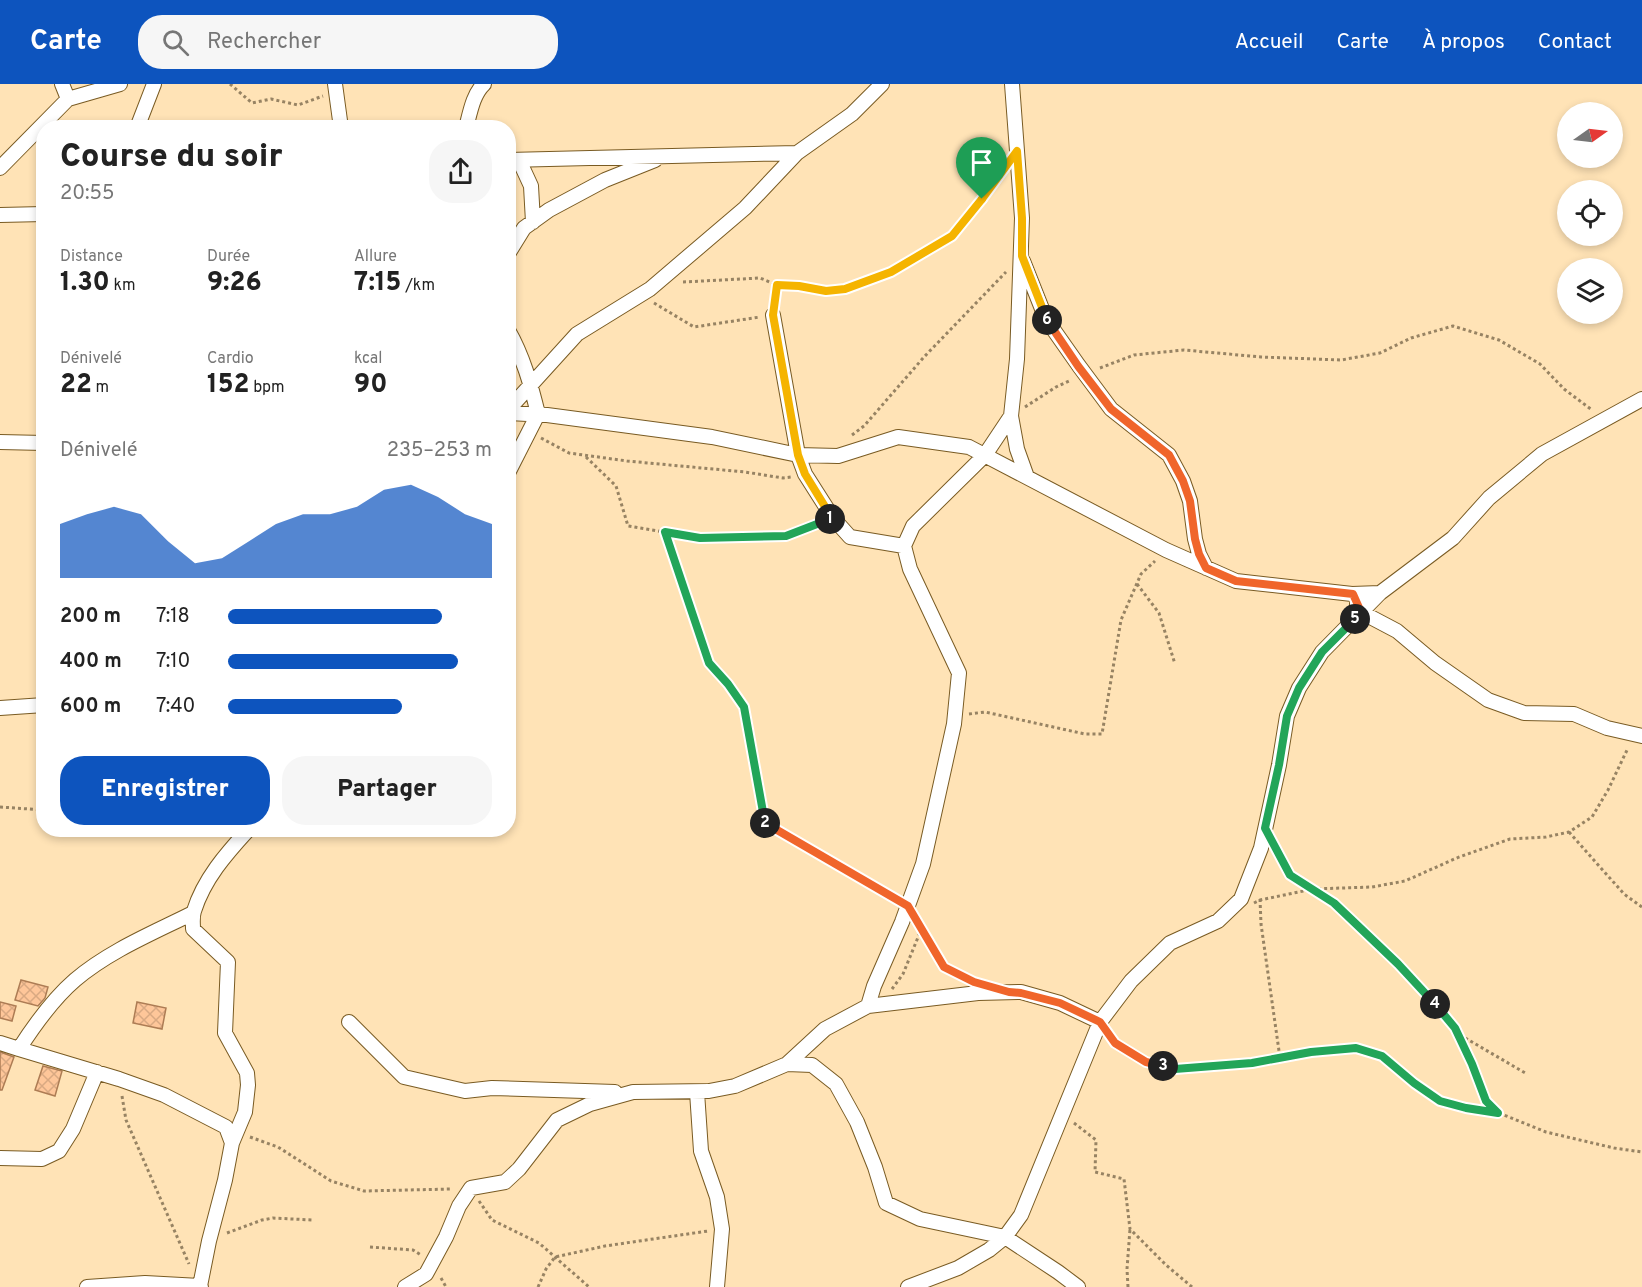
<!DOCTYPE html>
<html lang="fr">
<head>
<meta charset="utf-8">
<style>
  body { margin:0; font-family:Overpass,sans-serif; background:#f6f6f6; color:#222; height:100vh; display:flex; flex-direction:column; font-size:22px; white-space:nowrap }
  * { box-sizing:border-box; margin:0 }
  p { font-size:20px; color:#767676 }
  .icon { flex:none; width:33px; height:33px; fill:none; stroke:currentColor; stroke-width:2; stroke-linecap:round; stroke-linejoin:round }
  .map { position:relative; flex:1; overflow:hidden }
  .details { position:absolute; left:36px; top:36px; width:480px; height:717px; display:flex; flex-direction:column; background:#fff; border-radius:24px; box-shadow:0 3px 9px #0003 }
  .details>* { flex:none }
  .needle { width:39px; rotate:76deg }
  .controls { position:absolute; left:1557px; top:18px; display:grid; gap:12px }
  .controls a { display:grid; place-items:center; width:66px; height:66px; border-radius:50%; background:#fff; box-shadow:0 3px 9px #0003; font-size:30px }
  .pin { position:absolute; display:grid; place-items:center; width:51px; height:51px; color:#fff; margin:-62px -26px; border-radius:50% 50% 50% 0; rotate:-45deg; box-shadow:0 0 6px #0007 }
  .pin .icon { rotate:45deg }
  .km { position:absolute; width:30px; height:30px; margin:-15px; border-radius:50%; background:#222; color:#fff; font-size:16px; line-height:30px; text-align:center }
  .round { display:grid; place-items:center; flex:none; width:63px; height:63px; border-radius:24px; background:#f6f6f6 }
  .overview { display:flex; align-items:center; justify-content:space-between; height:102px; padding:0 24px }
  h1 { font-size:33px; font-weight:800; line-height:45px }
  .metrics { display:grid; grid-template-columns:repeat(3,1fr); gap:9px; height:102px; padding:6px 24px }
  .metrics div { display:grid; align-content:center }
  .metrics b { font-size:26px; font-weight:800 }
  .metrics small { font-size:16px; font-weight:400 }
  .metrics p { font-size:16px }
  .chart { height:168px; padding:12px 24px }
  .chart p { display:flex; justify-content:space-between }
  .chart svg { width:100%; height:108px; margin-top:6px; fill:#0d54be; opacity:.7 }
  .button { display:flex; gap:12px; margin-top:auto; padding:12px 24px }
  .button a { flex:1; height:69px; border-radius:24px; background:#0d54be; color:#fff; font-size:24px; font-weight:800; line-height:69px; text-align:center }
  .button a+a { background:#f6f6f6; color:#222 }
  ul { padding:0 24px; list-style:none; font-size:20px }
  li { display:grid; grid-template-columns:96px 72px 1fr; align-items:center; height:45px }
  li i { height:15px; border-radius:8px; background:#0d54be }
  header { display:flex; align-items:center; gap:36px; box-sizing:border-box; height:84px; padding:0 30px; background:#0d54be; color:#fff }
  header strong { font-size:28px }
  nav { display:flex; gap:33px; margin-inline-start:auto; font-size:21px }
  .search { width:420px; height:54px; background:#f6f6f6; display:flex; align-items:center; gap:15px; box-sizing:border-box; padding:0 21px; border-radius:24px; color:#767676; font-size:22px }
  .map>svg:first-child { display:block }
  .building { fill:url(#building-cross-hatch); stroke:#ad7c54; stroke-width:1.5 }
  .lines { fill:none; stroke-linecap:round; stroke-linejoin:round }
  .street-casing { stroke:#795b23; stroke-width:16 }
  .path { stroke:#978363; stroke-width:3; stroke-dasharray:3 3; stroke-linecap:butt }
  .street { stroke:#fff; stroke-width:14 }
  .split-1-casing { stroke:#fff; stroke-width:12 }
  .split-2-casing { stroke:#fff; stroke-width:12 }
  .split-3-casing { stroke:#fff; stroke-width:12 }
  .split-4-casing { stroke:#fff; stroke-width:12 }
  .split-5-casing { stroke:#fff; stroke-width:12 }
  .split-6-casing { stroke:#fff; stroke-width:12 }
  .split-7-casing { stroke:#fff; stroke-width:12 }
  .split-1 { stroke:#f5b400; stroke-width:8 }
  .split-2 { stroke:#22a559; stroke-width:8 }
  .split-3 { stroke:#f0652b; stroke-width:8 }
  .split-4 { stroke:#22a559; stroke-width:8 }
  .split-5 { stroke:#22a559; stroke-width:8 }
  .split-6 { stroke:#f0652b; stroke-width:8 }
  .split-7 { stroke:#f5b400; stroke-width:8 }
</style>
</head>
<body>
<header>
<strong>Carte</strong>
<div class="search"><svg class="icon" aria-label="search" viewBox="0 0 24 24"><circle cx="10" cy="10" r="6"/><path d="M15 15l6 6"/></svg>Rechercher</div>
<nav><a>Accueil</a><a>Carte</a><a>À propos</a><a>Contact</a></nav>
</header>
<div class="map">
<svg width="1642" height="1203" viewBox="0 0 1642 1203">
  <defs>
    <pattern id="building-cross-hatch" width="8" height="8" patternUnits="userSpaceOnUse" patternTransform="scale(1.5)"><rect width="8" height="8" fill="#fec699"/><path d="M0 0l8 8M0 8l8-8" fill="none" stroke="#d9a982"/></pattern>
  </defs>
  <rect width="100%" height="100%" fill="#ffe3b6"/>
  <!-- building -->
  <path class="building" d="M 21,896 L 48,903 L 45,914 L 38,922 L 15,916 Z
    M 0,918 L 16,922 L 12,937 L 0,934 Z
    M 137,918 L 166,924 L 162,945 L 133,939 Z
    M 0,968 L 14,973 L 2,1006 L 0,1006 Z
    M 43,982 L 62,987 L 55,1012 L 35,1006 Z"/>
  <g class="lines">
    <defs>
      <path id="street" d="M 62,0 L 68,15
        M 335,0 L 341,44
        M 137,44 L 154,0
        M 466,44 C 470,29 473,10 484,0
        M 508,76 L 797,69
        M 519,76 L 531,102 L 533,138
        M 0,84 L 68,15 L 120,0
        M 0,131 L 44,130
        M 508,170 L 524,144 L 549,126 L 605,96 L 655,76
        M 1023,177 L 1046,235 L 1079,282 L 1111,325 L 1169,371 L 1183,397 L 1190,417 L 1195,455 L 1199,470 L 1206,484
        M 773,231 L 798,371 L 805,390 L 833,434 L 850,453 L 904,462
        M 508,246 C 523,272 531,301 538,330 L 508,389
        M 508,326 L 577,250 L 650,205 L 745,124 L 797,69 L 852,30 L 882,0
        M 508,329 L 547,331 L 712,353 L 798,371 L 838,372 L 898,353 L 969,363 L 1166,466 L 1236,497 L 1352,510 L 1380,509 L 1453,454 L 1489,414 L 1542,370 L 1642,315
        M 1011,332 L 1017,365 L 1027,393
        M 0,358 L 44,359
        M 1357,520 L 1361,528 L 1397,547 L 1435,579 L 1488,616 L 1524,629 L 1574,630 L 1607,644 L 1642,652
        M 0,624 L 44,621
        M 868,922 L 978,909 L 1021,908 L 1060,919 L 1100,938 L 1021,1131 L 1005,1153 L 1058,1188 L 1078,1203
        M 349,938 L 404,993 L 465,1007 L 492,1004 L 615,1008
        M 1100,938 L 1131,897 L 1170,859 L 1218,837 L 1241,815 L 1261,764 L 1279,681 L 1287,632 L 1299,604 L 1322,568 L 1380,509
        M 0,959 L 19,965 C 35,940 53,915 75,896 C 109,867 153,849 193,829
        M 19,965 L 119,995 L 164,1011 L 226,1043 L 232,1059 L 225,1096 L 209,1157 L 200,1202 L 201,1203
        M 787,980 L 812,981 L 836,1000 L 857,1038 L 875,1083 L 886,1119 L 920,1135 L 1005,1153 L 989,1166 L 958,1184 L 908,1203
        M 697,1008 L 701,1067 L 717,1113 L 722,1145 L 717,1203
        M 232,1059 L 245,1028 L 248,1001 L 247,989 L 225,949 L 228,878 L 193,845 C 193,839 192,833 194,827 C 204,795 226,770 248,746
        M 0,1074 L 42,1075 L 59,1067 L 73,1045 L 97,988
        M 87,1203 L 145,1199 L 200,1202
        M 405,1203 L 426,1190 L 446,1153 L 459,1122 L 471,1104 L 505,1098 L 519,1085 L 557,1036 L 590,1020 L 633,1008 L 709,1007 L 735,1002 L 787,980 L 825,945 L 868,922 L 874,902 L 902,838 L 923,780 L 954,640 L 959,589 L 910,485 L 904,462 L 913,442 L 985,371 L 1011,332 L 1017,275 L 1022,134 L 1012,0"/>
    </defs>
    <!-- street casing -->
    <use href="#street" class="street-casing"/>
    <!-- path -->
    <path class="path" d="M 230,0 L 252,19 L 271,15 L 298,21 L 323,12
      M 683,198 L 760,194 L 777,201 L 799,202 L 826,207 L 845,205 L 891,188 L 952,152 L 982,115 L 1003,85
      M 775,217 L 777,201
      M 654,219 L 694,243 L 760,233
      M 1100,284 L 1134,271 L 1184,266 L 1261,273 L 1341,276 L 1380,269 L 1411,254 L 1453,242 L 1499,256 L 1540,280 L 1564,305 L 1592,326
      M 1025,323 L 1056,303 L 1071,296
      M 852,351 L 864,342 L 924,273 L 1006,188
      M 541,354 L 569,369 L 627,377 L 745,388 L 783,394 L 791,393
      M 586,373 L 616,402 L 628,442 L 700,454 L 786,452 L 820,439
      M 665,448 L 709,578 L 727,600 L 744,623 L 765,740 L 895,815
      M 1137,500 L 1159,529 L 1175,580
      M 969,630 L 985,628 L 1085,650 L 1102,650 L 1121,536 L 1141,490 L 1155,477
      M 0,723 L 44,726
      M 207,746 L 216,746
      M 1569,748 L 1624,810 L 1642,823
      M 1276,764 L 1290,791 L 1334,819 L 1398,880 L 1444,929 L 1458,950 L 1472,979 L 1486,1017 L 1499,1029 L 1546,1048 L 1614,1064 L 1642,1068
      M 1260,815 L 1261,840 L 1280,974
      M 1254,819 L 1260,816 L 1313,805 L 1372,803 L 1405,797 L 1459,773 L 1510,755 L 1546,753 L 1569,748 L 1592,733 L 1608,706 L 1628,664
      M 921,846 L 944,883 L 968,895
      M 892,905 L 903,890 L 921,846 L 917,838
      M 1460,951 L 1527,990
      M 1110,952 L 1115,959 L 1146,978 L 1175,985 L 1253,979 L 1311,968 L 1356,964 L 1382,972 L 1414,1000 L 1440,1017 L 1466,1024 L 1498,1028
      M 122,1012 L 126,1036 L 189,1180
      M 1074,1039 L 1096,1056 L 1095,1088 L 1124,1095 L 1130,1145 L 1166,1181 L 1192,1203
      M 250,1053 L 278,1063 L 331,1097 L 364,1107 L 452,1105
      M 479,1117 L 492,1136 L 539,1159 L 589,1203
      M 227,1149 L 262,1136 L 273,1134 L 312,1136
      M 370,1163 L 413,1166 L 421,1171
      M 441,1194 L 446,1203
      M 538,1203 L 546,1185 L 555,1173 L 605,1162 L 708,1147
      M 1128,1203 L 1127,1185 L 1130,1145"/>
    <!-- street -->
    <use href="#street" class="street"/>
  </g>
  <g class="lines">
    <defs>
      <path id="split-1" d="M 830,435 L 832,434 L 805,390 L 798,371 L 773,231 L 777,201 L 799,202 L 826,207 L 845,205 L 891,188 L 952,152 L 982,115"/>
      <path id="split-2" d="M 765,739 L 744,623 L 728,600 L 709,579 L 665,448 L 700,454 L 786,452 L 830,435"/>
      <path id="split-3" d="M 765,739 L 908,822 L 944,883 L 974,898 L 1009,908 L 1021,909 L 1060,919 L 1100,938 L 1115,959 L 1146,978 L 1163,982"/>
      <path id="split-4" d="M 1163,982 L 1175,985 L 1252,979 L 1311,968 L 1356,964 L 1382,972 L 1414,999 L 1440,1017 L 1466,1024 L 1498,1029 L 1486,1017 L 1472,980 L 1455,944 L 1435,920"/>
      <path id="split-5" d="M 1355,535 L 1322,568 L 1299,604 L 1287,632 L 1279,681 L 1265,744 L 1290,791 L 1334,819 L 1398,880 L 1435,920"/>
      <path id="split-6" d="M 1047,236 L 1078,282 L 1111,325 L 1169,371 L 1183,397 L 1190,417 L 1195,455 L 1199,470 L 1206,484 L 1236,497 L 1353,510 L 1361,528 L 1355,535"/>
      <path id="split-7" d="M 982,115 L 1017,67 L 1022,134 L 1022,172 L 1047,236"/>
    </defs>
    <!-- split-1 casing -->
    <use href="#split-1" class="split-1-casing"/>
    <!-- split-2 casing -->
    <use href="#split-2" class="split-2-casing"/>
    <!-- split-3 casing -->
    <use href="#split-3" class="split-3-casing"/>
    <!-- split-4 casing -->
    <use href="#split-4" class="split-4-casing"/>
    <!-- split-5 casing -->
    <use href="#split-5" class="split-5-casing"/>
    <!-- split-6 casing -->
    <use href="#split-6" class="split-6-casing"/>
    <!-- split-7 casing -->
    <use href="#split-7" class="split-7-casing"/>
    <!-- split-1 -->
    <use href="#split-1" class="split-1"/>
    <!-- split-2 -->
    <use href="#split-2" class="split-2"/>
    <!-- split-3 -->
    <use href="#split-3" class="split-3"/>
    <!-- split-4 -->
    <use href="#split-4" class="split-4"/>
    <!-- split-5 -->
    <use href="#split-5" class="split-5"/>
    <!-- split-6 -->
    <use href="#split-6" class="split-6"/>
    <!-- split-7 -->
    <use href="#split-7" class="split-7"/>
  </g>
</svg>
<div class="controls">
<a><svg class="needle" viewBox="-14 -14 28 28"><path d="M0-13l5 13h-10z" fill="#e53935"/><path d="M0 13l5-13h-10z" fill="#767676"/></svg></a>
<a><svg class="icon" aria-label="locate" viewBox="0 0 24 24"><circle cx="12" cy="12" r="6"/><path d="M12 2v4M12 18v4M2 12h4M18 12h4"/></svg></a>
<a><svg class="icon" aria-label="layers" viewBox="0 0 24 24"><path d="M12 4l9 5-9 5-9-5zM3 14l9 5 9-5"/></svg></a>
</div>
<div class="pin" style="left:982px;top:115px;background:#1e9e55"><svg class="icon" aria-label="arrive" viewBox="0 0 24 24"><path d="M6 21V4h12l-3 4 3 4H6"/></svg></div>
<b class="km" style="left:830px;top:435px">1</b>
<b class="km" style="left:765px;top:739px">2</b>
<b class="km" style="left:1163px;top:982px">3</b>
<b class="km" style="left:1435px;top:920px">4</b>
<b class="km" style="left:1355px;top:535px">5</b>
<b class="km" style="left:1047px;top:236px">6</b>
<section class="details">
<div class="overview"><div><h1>Course du soir</h1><p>20:55</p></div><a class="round"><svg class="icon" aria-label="share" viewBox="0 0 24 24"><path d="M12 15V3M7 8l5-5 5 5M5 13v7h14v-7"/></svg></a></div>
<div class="metrics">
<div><p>Distance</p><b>1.30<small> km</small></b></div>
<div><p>Durée</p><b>9:26</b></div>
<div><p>Allure</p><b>7:15<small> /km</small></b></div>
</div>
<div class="metrics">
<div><p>Dénivelé</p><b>22<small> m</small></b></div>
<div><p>Cardio</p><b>152<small> bpm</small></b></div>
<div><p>kcal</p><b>90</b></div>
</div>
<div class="chart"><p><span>Dénivelé</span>235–253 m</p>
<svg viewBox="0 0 160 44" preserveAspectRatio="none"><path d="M0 44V22L10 18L20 15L30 18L40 29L50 38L60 36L70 29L80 22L90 18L100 18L110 15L120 8L130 6L140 11L150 18L160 22V44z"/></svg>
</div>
<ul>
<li><b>200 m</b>7:18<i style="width:81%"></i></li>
<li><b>400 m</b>7:10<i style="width:87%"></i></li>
<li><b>600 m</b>7:40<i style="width:66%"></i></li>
</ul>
<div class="button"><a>Enregistrer</a><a>Partager</a></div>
</section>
</div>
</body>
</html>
